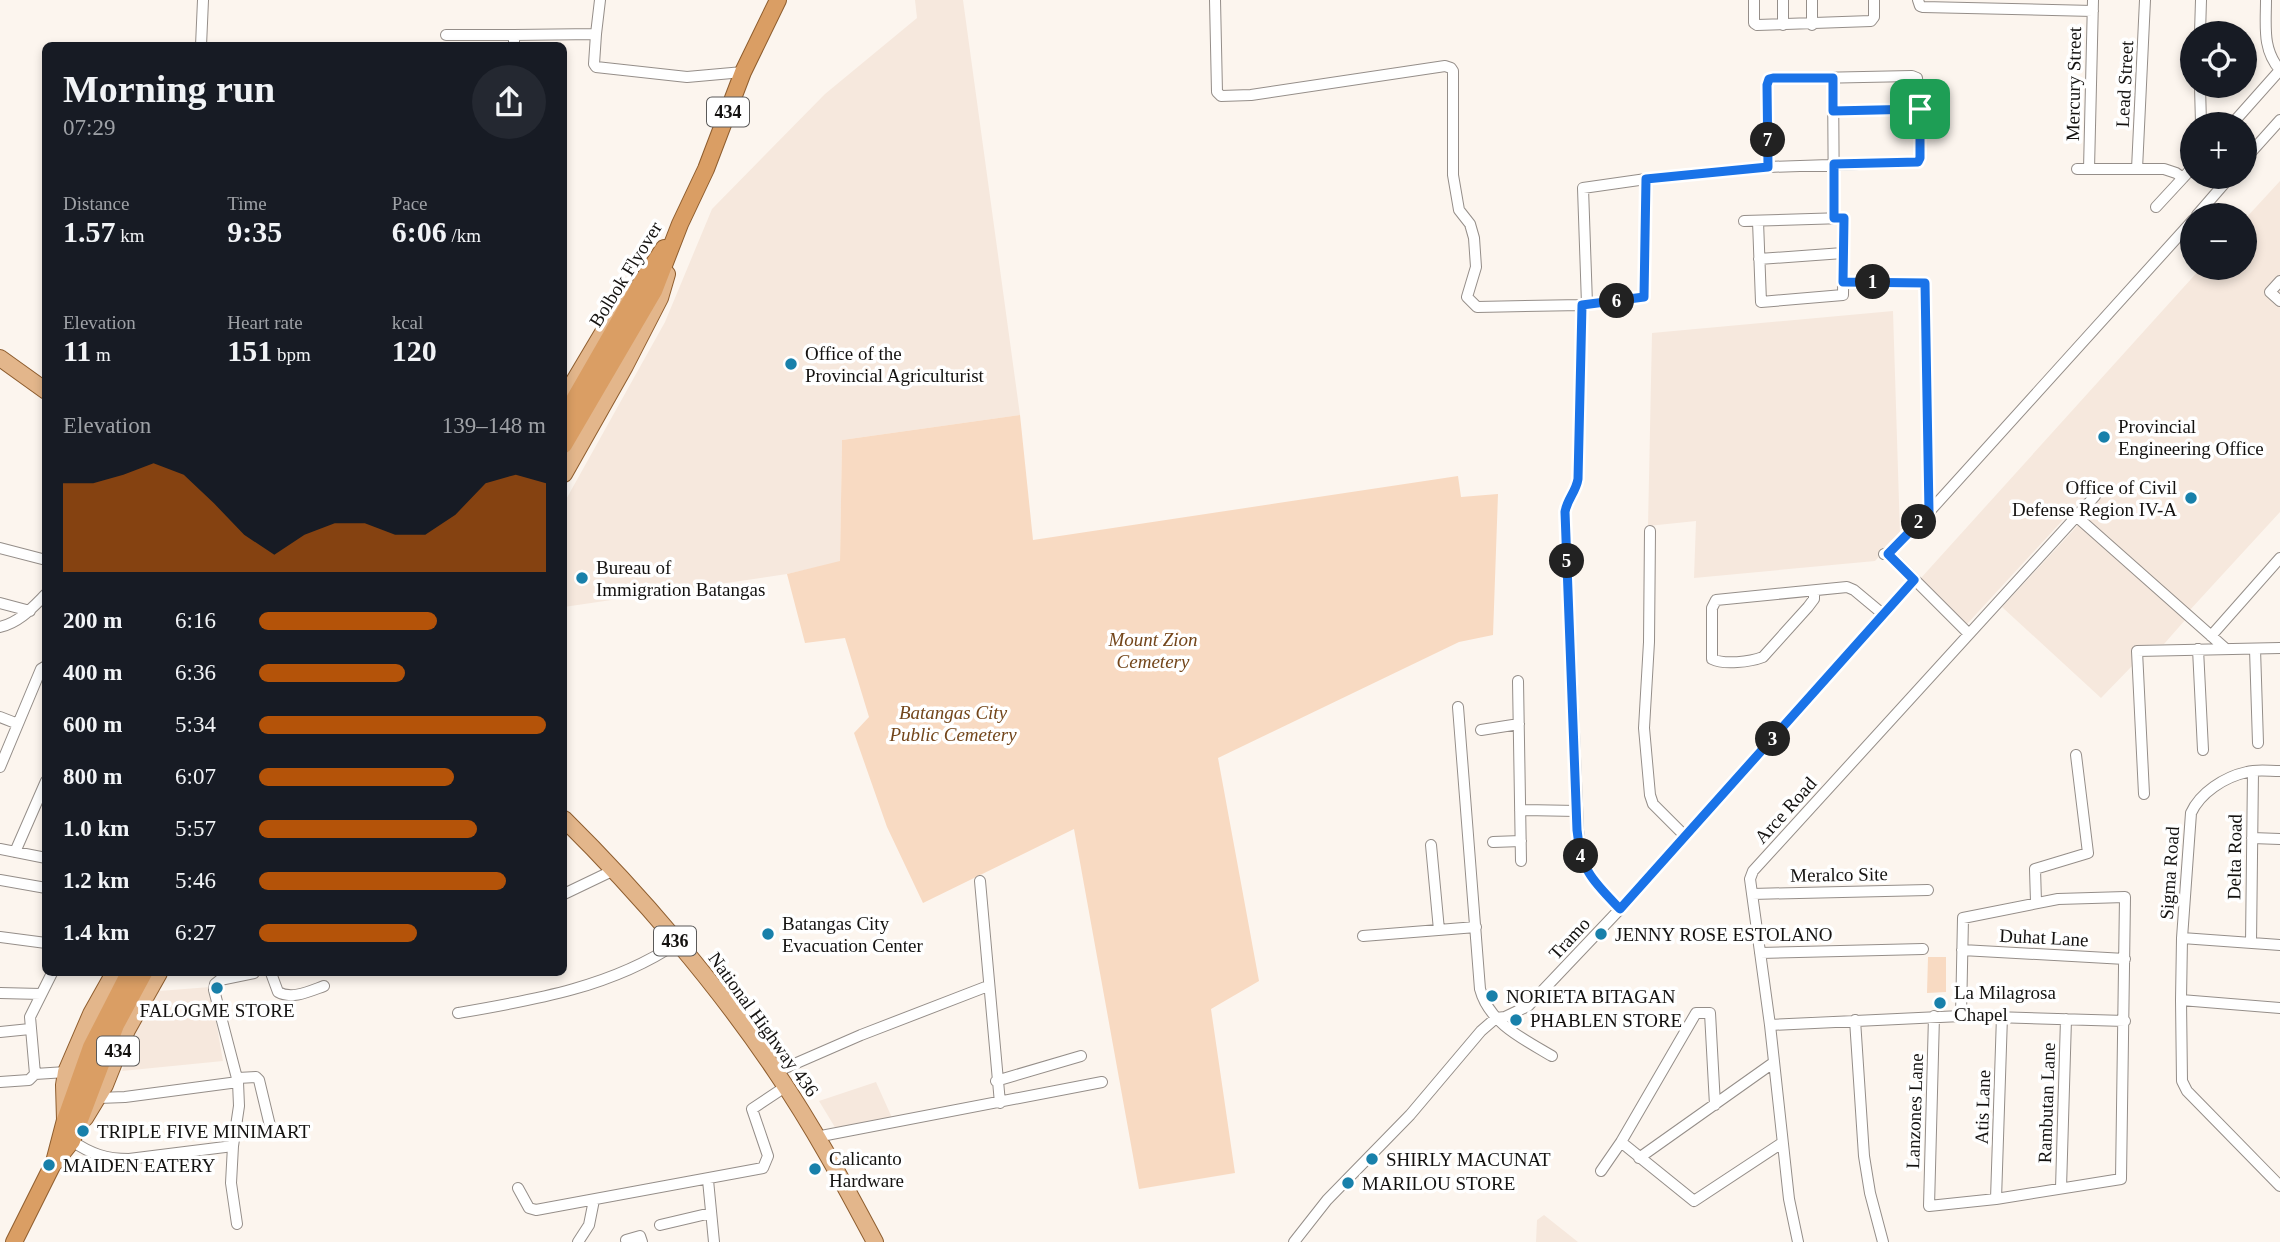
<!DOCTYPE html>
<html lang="en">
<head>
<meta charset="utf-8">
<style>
  body { margin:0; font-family:"Times New Roman",serif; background:#242831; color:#f1f3f6; height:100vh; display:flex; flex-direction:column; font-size:26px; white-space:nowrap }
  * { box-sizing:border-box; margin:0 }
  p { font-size:23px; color:#9ea1a6 }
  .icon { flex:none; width:38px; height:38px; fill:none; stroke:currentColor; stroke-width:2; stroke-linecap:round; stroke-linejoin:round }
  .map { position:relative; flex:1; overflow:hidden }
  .drawer { position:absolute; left:42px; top:42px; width:525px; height:934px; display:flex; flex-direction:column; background:#171b24; border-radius:10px; box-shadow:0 4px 10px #0003 }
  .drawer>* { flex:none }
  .tools { position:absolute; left:2180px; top:21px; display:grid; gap:14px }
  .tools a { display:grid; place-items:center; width:77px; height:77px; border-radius:50%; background:#171b24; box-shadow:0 4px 10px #0003; font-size:35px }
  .pin { position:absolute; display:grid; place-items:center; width:60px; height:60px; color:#fff; margin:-30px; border-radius:14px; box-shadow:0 4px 10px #0006 }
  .km { position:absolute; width:35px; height:35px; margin:-18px; border-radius:50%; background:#222; color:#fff; font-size:19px; line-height:35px; text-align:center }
  .round { display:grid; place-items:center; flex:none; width:74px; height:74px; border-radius:37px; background:#242831 }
  .headline { display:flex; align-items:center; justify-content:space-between; height:119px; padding:0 21px }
  h1 { font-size:38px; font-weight:600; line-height:52px }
  .stats { display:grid; grid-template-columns:repeat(3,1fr); gap:10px; height:119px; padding:7px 21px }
  .stats div { display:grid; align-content:center }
  .stats b { font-size:30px; font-weight:600 }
  .stats small { font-size:19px; font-weight:400 }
  .stats p { font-size:19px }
  .chart { height:196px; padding:14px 21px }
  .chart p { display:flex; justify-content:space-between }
  .chart svg { width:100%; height:126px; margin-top:7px; fill:#b45309; opacity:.7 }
  ul { padding:0 21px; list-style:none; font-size:23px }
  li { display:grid; grid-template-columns:112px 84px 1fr; align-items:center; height:52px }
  li i { height:18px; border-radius:9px; background:#b45309 }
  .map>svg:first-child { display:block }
  .built { fill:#f6e8dd }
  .green { fill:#f8dac2 }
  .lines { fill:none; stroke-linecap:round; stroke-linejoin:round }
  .minor-casing { stroke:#958e89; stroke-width:12 }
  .primary-casing { stroke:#8e5d2e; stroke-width:18 }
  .trunk-casing { stroke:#8e5d2e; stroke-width:18 }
  .minor { stroke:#fff; stroke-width:10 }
  .primary { stroke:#e3b68b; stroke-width:16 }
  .trunk { stroke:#da9e64; stroke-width:16 }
  .route-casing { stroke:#fff; stroke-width:14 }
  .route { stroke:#1a73e8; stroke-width:9 }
  .poi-dot { fill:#1880aa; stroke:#fff; stroke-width:2.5 }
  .labels { text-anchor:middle; stroke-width:7; stroke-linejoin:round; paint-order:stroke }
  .shield { fill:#fff; stroke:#5a5958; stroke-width:2 }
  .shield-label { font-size:18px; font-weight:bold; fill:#141210 }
  .street-label { font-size:19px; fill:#141210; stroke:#fff }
  .poi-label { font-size:19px; fill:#141210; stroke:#fff; text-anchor:start }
  .park-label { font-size:19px; font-style:italic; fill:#73461b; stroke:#fff }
</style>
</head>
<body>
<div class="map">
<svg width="2280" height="1242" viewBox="0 0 2280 1242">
  <rect width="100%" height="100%" fill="#fcf5ee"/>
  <!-- built -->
  <path class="built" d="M 915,0 L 963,0 L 1020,415 L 842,440 L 840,562 L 787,574 L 564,607 L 564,503 L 665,322 L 712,209 L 825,94 L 917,18 Z
    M 2280,181 L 2280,512 L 2189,611 L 2073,509 L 1967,624 L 1921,578 L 2201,268 L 2245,268 L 2245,219 Z
    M 1893,311 L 1900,534 L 1875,561 L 1694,578 L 1696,521 L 1648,526 L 1652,333 Z
    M 2080,523 L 2186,619 L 2164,644 L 2133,646 L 2134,664 L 2101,698 L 2002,607 Z
    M 210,987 L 223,1061 L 122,1071 L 135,1033 L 159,991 Z
    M 876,1082 L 893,1120 L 836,1129 L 819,1101 Z
    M 1544,1215 L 1578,1242 L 1536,1242 L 1537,1220 Z"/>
  <!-- green -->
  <path class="green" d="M 1020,415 L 1033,540 L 1458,476 L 1461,497 L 1498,494 L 1493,635 L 1459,642 L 1218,758 L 1259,981 L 1211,1009 L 1235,1173 L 1139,1189 L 1074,829 L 923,903 L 887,827 L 854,733 L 869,717 L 845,638 L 805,643 L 787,574 L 840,561 L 842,440 Z
    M 1928,957 L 1946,957 L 1946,992 L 1927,993 Z"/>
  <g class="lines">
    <defs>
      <path id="minor" d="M 1215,0 L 1217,92 L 1221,96 L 1251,95 L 1445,66 L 1451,68 L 1453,71 L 1453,175 L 1459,210 L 1470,224 L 1474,238 L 1476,267 L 1467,297 L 1477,307 L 1582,305 L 1644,297 L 1646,179
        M 1754,0 L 1754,23 L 1757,25 L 1871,21 L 1874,17 L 1874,0
        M 1812,0 L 1812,25
        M 1918,0 L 1920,6 L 1923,7 L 2093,11
        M 2266,0 C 2266,26 2262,49 2280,70
        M 1783,25 L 1783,0
        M 2200,33 L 2201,0
        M 596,34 L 594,64 L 596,67 L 687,77 L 743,72
        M 446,35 L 514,35
        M 201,46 L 203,0
        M 514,46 L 514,35 L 596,34 L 600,0
        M 1833,78 L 1834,218
        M 2200,86 L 2201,124
        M 1833,111 L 1920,109
        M 2232,124 L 2280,70
        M 2245,159 L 2280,120
        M 2077,169 L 2164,169 L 2176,173 L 2183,178
        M 2089,169 L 2093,0
        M 2137,169 L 2145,0
        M 2156,207 L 2193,167
        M 2197,215 L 2230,177
        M 1744,221 L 1844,218 L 1843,295 L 1761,302 L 1758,221
        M 1759,259 L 1843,253
        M 2280,281 L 2270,292 L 2280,301
        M 1843,282 L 1925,283 L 1929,512
        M 1587,304 L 1583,188 L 1646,179 L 1768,167 L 1918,162 L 1920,158 L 1920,109 L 1917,78 L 1912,76 L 1769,79 L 1767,85 L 1768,167
        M 1582,305 L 1578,479 C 1576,492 1567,499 1565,512 L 1578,830 C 1581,869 1594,882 1620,909
        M 2076,516 L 2226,649
        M 1650,531 L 1649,642 L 1644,728 L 1650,795 L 1653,804 L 1685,836
        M 0,548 L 46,560
        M 1884,554 L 1888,553 L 1968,633
        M 1888,554 L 1929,512 L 2193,220
        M 1814,591 L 1814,599 L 1808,607 L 1763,657 C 1750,662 1724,665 1712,659 L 1712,608 L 1716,600 L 1847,587 L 1854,590 L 1884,615
        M 0,603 L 30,611
        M 0,627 C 20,622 32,608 46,594
        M 2211,636 L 2280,558
        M 2198,649 L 2203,750
        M 2255,649 L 2258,743
        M 1518,681 L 1521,861
        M 1458,707 L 1480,989 C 1489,1023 1523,1039 1552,1056
        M 0,717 L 18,724
        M 1481,730 L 1519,724
        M 0,767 L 41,669 L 46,666
        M 2280,771 C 2269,771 2257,769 2247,772 C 2224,777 2200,793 2191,813 L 2182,938 L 2181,1000 L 2182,1081 L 2187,1091 L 2280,1186
        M 2144,794 L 2137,651 L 2280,648
        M 1520,810 L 1577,811
        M 2252,838 L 2280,839
        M 1493,842 L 1521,841
        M 1431,845 L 1439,930
        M 0,849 L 46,858
        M 15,852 L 46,781
        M 0,880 L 46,888
        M 980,881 L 1000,1103
        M 564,894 L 612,871
        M 1752,894 L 1928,890
        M 2036,902 L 2035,869 L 2088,853 L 2076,755
        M 1363,936 L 1476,927
        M 0,937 L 46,943
        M 2182,938 L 2280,945
        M 2251,943 L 2253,771
        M 1962,950 L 2125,959
        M 1760,953 L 1923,949
        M 271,973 L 278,992 C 292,1000 310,991 324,986
        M 0,993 L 41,994
        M 2181,1000 L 2280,1008
        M 458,1013 C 534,1000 612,987 677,943
        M 1934,1016 L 1929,1206 L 1996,1199 L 2121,1179 L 2125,897 L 2058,899 L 1963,918 L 1961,1016
        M 1855,1020 L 1864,1156 L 1870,1193 L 1883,1242
        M 1770,1025 L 1961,1016 L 2125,1021
        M 0,1032 L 30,1029
        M 776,1072 L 861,1035 L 988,986
        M 35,1074 L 30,1017 L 52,973
        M 238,1078 L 256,1077 L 259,1080 L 271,1130
        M 996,1081 L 1081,1056
        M 0,1082 L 29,1080 L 35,1074 L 66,1072
        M 98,1098 L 125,1097 L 238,1082
        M 816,1137 L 1102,1082
        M 72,1141 C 91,1154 106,1159 129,1159 L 233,1146
        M 1621,1142 L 1694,1201 L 1782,1143
        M 1639,1158 L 1773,1063
        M 1601,1171 L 1621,1142 L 1696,1013 L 1710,1013 L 1715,1105
        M 708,1180 L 714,1242
        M 518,1188 L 529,1208 L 536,1210 L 763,1168 L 768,1156 L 752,1109 L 785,1087
        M 2061,1188 L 2066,1019
        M 1996,1199 L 2002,1016
        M 237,1224 L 231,1183 L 233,1146 L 239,1106 L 238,1082 L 214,990 L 215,984 L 220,980 L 254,973
        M 660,1225 L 711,1213
        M 626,1240 L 640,1236 L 642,1242
        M 578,1242 L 589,1225 L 594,1200
        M 1294,1242 L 1327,1200 L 1410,1115 L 1481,1031 L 1496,1018 L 1505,1017 L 1528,1006 L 1620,909 L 1914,580
        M 1798,1242 L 1789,1199 L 1770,1025 L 1750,879 L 1753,871 L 2095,496"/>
      <path id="primary" d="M 0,358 L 46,391
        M 564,398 L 627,292
        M 564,474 L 625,366 L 660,298 L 667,274
        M 564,819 C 639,893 717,984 776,1072 C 813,1126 844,1184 875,1242
        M 85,1118 L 105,1085 L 127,1030 L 159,973
        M 65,1120 L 64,1085 L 66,1072 L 91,1014 L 114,973"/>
      <path id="trunk" d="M 564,417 L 641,283 L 664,248
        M 564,445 L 654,291 L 680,224 L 706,169 L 743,72 L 778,0
        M 54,1162 L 65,1120 L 91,1047 L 129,973
        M 14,1242 L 52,1166 L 72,1141 L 116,1025 L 144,973"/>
    </defs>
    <!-- minor casing -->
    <use href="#minor" class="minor-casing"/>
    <!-- primary casing -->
    <use href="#primary" class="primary-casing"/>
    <!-- trunk casing -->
    <use href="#trunk" class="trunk-casing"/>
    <!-- minor -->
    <use href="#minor" class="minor"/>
    <!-- primary -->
    <use href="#primary" class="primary"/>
    <!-- trunk -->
    <use href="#trunk" class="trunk"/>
  </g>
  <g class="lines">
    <defs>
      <path id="route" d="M 1773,78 L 1833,78 L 1833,111 L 1920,109 L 1920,158 L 1918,162 L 1834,164 L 1834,218 L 1844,218 L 1843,282 L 1925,283 L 1929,512 L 1888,554 L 1914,580 L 1620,909 C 1593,881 1581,871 1577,830 L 1565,512 C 1567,499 1576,492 1578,479 L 1582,305 L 1644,297 L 1646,179 L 1768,167 L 1767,85 L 1769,79 Z"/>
    </defs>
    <!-- route casing -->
    <use href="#route" class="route-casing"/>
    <!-- route -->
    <use href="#route" class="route"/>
  </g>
  <!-- markers -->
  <g class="poi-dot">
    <circle cx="791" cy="364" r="7"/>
    <circle cx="2104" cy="437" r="7"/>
    <circle cx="2191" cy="498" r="7"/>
    <circle cx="582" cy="578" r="7"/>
    <circle cx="768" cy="934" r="7"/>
    <circle cx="1601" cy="934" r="7"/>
    <circle cx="217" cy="988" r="7"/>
    <circle cx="1492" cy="996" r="7"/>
    <circle cx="1940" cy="1003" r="7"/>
    <circle cx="1516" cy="1020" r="7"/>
    <circle cx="83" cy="1131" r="7"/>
    <circle cx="1372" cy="1159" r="7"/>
    <circle cx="49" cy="1165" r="7"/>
    <circle cx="815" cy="1169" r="7"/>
    <circle cx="1348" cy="1183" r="7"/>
  </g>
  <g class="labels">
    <!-- shield labels -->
    <g class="shield">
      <rect x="707" y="97.5" width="42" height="29" rx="5"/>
      <rect x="654" y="926.5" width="42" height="29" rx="5"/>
      <rect x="97" y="1036.5" width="42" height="29" rx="5"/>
    </g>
    <g class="shield-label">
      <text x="728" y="118">434</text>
      <text x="675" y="947">436</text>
      <text x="118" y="1057">434</text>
    </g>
    <!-- street labels -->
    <g class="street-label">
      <text transform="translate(2073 84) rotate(-89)" y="7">Mercury Street</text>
      <text transform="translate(2124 84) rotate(-87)" y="7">Lead Street</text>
      <text transform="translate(625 274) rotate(-58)" y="7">Bolbok Flyover</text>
      <text transform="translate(1785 810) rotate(-48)" y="7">Arce Road</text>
      <text transform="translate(2234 857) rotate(-89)" y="7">Delta Road</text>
      <text transform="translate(2169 873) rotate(-86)" y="7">Sigma Road</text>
      <text transform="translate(1839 874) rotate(-1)" y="7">Meralco Site</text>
      <text transform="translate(2044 937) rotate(3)" y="7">Duhat Lane</text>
      <text transform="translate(1569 938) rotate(-47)" y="7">Tramo</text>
      <text transform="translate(764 1024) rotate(54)" y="7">National Highway 436</text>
      <text transform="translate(2046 1103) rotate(-88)" y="7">Rambutan Lane</text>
      <text transform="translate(1982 1107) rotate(-88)" y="7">Atis Lane</text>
      <text transform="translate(1914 1111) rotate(-88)" y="7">Lanzones Lane</text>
    </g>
    <!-- poi labels -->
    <g class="poi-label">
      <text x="805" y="360">Office of the<tspan x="805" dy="22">Provincial Agriculturist</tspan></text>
      <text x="2118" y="433">Provincial<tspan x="2118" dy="22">Engineering Office</tspan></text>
      <text x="2177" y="494" text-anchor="end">Office of Civil<tspan x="2177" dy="22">Defense Region IV-A</tspan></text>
      <text x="596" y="574">Bureau of<tspan x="596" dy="22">Immigration Batangas</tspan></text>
      <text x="782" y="930">Batangas City<tspan x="782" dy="22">Evacuation Center</tspan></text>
      <text x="1615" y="941">JENNY ROSE ESTOLANO</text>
      <text x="1954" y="999">La Milagrosa<tspan x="1954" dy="22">Chapel</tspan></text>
      <text x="1506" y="1003">NORIETA BITAGAN</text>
      <text x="217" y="1017" text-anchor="middle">FALOGME STORE</text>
      <text x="1530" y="1027">PHABLEN STORE</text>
      <text x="97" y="1138">TRIPLE FIVE MINIMART</text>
      <text x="829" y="1165">Calicanto<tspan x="829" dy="22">Hardware</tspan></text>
      <text x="1386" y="1166">SHIRLY MACUNAT</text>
      <text x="63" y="1172">MAIDEN EATERY</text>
      <text x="1362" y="1190">MARILOU STORE</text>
    </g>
    <!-- park labels -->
    <g class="park-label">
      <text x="1153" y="646">Mount Zion<tspan x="1153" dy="22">Cemetery</tspan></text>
      <text x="953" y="719">Batangas City<tspan x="953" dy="22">Public Cemetery</tspan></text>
    </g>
  </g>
</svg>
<div class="tools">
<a><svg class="icon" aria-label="locate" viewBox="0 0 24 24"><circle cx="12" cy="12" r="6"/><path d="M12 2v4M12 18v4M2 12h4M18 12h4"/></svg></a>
<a>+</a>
<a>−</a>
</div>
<div class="pin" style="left:1920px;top:109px;background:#1e9e55"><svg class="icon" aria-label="arrive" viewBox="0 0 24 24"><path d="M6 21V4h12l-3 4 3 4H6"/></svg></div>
<b class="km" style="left:1873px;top:282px">1</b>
<b class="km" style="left:1919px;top:522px">2</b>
<b class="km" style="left:1773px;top:739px">3</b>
<b class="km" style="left:1581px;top:856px">4</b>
<b class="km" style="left:1567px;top:561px">5</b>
<b class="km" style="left:1617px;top:301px">6</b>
<b class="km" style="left:1768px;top:140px">7</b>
<section class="drawer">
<div class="headline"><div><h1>Morning run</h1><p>07:29</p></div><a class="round"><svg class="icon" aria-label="share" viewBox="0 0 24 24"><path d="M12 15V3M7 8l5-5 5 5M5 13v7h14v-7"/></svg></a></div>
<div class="stats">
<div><p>Distance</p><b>1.57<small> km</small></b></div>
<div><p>Time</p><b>9:35</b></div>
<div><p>Pace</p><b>6:06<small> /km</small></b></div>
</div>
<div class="stats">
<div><p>Elevation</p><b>11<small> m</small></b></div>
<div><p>Heart rate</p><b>151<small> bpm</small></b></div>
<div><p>kcal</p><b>120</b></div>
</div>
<div class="chart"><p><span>Elevation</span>139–148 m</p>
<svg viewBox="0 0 160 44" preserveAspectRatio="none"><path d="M0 44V13L10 13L20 10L30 6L40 10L50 20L60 31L70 38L80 31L90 27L100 27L110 31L120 31L130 24L140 13L150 10L160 13V44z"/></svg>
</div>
<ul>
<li><b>200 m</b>6:16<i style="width:62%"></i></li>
<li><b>400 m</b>6:36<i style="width:51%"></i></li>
<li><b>600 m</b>5:34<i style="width:100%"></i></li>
<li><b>800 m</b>6:07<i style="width:68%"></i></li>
<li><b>1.0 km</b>5:57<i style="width:76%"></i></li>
<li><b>1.2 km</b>5:46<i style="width:86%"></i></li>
<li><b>1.4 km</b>6:27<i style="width:55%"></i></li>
</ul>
</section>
</div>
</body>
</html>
